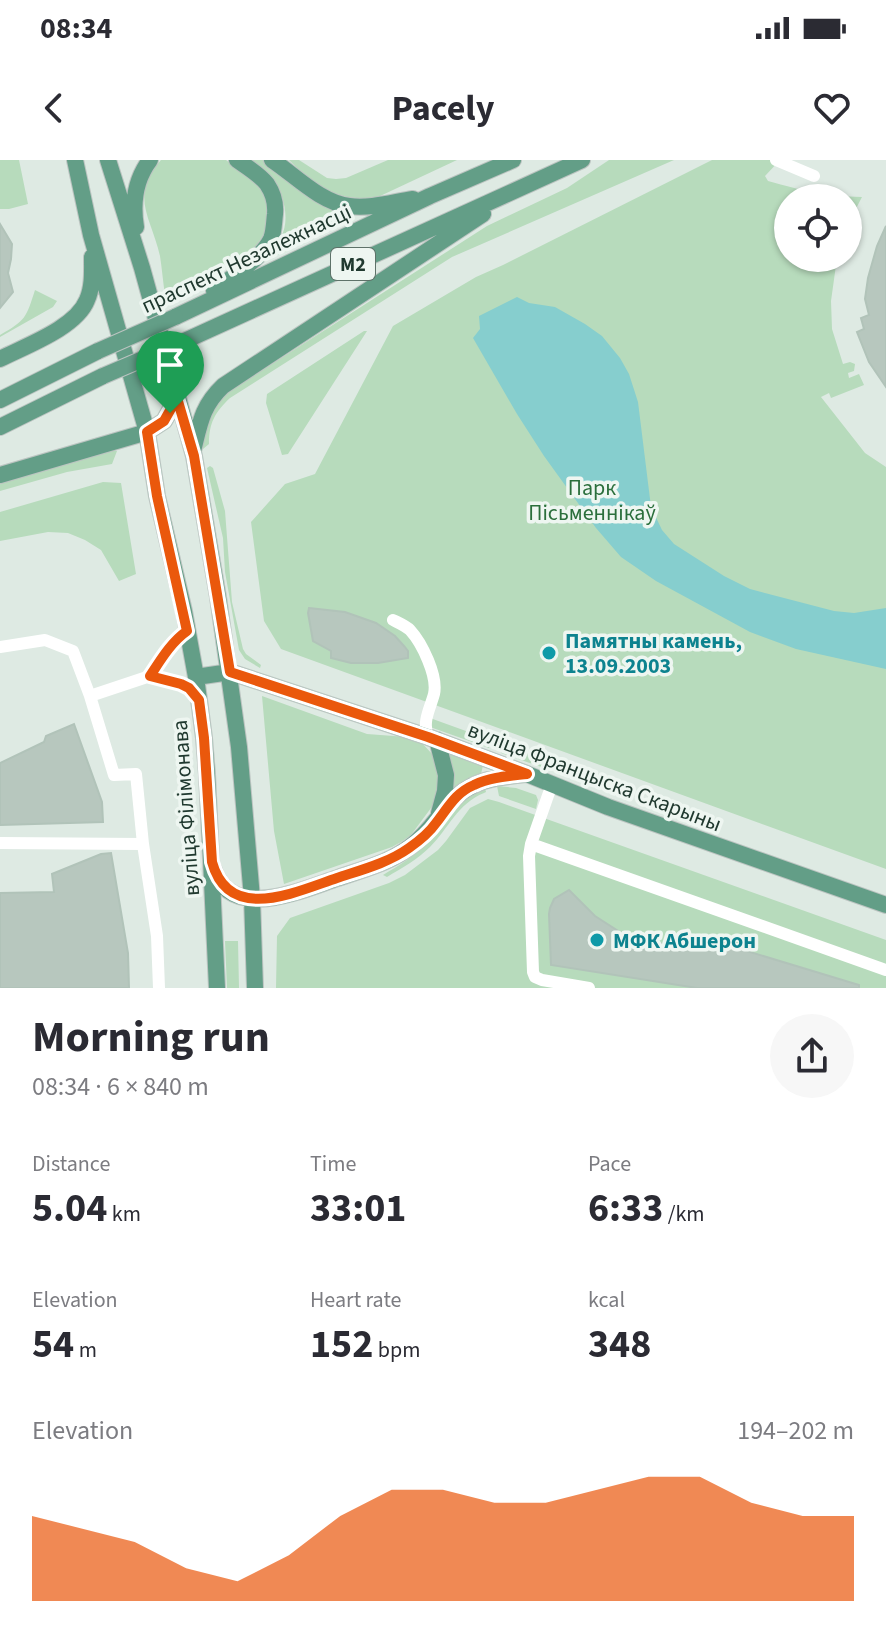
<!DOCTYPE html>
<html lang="en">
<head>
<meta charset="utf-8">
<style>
  body { margin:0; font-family:"Source Sans 3",sans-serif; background:#f7f7f7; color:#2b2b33; height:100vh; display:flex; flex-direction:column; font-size:30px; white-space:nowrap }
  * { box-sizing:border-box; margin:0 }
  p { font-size:26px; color:#7c7c81 }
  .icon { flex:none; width:44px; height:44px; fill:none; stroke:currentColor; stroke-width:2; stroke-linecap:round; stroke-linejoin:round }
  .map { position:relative; height:828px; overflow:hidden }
  .sheet { display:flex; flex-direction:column; background:#fff; flex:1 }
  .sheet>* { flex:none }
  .fabs { position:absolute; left:774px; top:24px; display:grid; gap:16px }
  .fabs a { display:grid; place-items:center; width:88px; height:88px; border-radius:50%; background:#fff; box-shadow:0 2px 6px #0004; font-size:40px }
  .pin { position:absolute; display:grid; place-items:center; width:68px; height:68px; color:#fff; margin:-82px -34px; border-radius:50% 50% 50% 0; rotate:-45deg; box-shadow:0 0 8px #0007 }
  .pin .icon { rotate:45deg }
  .round { display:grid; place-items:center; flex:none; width:84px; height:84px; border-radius:42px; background:#f7f7f7 }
  .summary { display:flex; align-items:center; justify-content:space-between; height:136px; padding:0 32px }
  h1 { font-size:44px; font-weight:700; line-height:60px }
  .figures { display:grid; grid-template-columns:repeat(3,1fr); gap:12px; height:136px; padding:8px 32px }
  .figures div { display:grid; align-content:center }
  .figures b { font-size:40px; font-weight:700 }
  .figures small { font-size:22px; font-weight:400 }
  .figures p { font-size:22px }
  .chart { height:224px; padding:16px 32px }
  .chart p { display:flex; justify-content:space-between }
  .chart svg { width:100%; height:144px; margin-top:8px; fill:#ea580c; opacity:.7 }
  .status { display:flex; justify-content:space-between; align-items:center; height:56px; padding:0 40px; background:#fff; direction:ltr }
  .status svg { height:22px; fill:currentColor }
  header { display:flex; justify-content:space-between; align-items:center; height:104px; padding:0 32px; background:#fff; font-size:36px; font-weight:700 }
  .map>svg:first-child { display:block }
  .green { fill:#b7dbbc }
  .water { fill:#86cece }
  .building { fill:#b7c7be; stroke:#b1c3b9; stroke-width:2 }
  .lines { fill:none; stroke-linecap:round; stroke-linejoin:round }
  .major-casing { stroke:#bcc4c1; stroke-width:18 }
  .minor { stroke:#fff; stroke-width:12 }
  .major { stroke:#639e87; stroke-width:16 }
  .major-bridge-casing { stroke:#bcc4c1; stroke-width:18; stroke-linecap:butt }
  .major-bridge { stroke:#639e87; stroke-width:16 }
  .route-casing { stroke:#fff; stroke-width:16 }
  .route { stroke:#ea580c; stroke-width:10 }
  .culture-dot { fill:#0f9aa8; stroke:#eef6f1; stroke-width:3 }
  .labels { text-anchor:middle; stroke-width:7; stroke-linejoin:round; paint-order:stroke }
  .shield { fill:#eef6f1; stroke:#5e7269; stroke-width:2 }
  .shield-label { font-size:20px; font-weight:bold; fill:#20392f }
  .street-label { font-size:22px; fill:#20392f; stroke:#eef6f1 }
  .park-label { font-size:22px; fill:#2b6f3c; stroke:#eef6f1 }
  .culture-label { font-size:22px; font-weight:bold; fill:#0d838f; stroke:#eef6f1; text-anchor:start }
</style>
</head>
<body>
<div class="status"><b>08:34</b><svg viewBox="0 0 49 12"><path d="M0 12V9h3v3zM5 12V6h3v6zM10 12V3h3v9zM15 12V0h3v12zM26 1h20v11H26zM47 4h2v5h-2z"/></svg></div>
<header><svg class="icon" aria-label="back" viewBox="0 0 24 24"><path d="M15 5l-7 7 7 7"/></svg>Pacely<svg class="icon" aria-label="heart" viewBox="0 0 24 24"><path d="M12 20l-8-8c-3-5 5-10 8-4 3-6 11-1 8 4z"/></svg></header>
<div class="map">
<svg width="886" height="828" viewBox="0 0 886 828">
  <rect width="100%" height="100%" fill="#deeae3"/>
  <!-- green -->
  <path class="green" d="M 0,0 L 19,0 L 28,44 L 9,49 L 0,49 Z
    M 161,0 L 226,0 L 258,24 L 264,31 L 269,47 L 268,68 L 254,89 L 165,135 C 163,122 162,109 160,96 C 151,57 129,36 161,0 Z
    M 250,0 L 265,0 L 343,51 L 351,59 L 255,106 C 264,97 275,88 281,77 C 291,59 283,31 271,16 C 265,9 257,5 250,0 Z
    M 289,0 L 299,0 L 327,18 L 336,19 L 346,18 L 388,0 L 457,0 L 378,37 C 339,43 316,27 289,0 Z
    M 609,0 L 674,0 L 452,97 L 230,238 C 215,252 209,263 209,284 L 203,289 L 201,271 L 221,237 L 233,229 L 487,66 L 567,28 Z
    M 712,0 L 780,0 L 765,16 L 768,21 C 803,31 826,36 862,37 L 848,64 L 848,38 L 788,38 L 788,98 L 837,98 L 831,141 L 832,169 L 843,204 L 850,202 L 855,204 L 854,211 L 848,213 L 849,218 L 859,214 L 864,225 L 831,238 L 829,233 L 821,237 L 865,293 L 886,307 L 886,709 L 281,489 L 264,461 L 251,362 L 285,324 L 315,314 L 393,166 L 476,117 L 503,105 Z
    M 35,130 L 57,141 L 53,147 L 0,177 L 0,175 C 26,160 26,158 35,130 Z
    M 364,171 L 367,171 L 288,294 L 282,295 L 266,243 L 267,234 Z
    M 111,291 L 117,291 L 112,304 L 67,312 L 0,331 L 0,323 L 76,299 Z
    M 210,306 L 213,308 L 225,351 L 232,442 L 243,489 L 246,494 L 261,505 L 260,508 L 245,499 L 239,490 L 225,412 L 223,378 L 207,308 Z
    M 103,322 L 121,323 L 136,414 L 119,421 L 101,390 L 85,380 L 68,373 L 48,372 L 0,381 L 0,352 Z
    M 262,536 L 367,574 L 407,577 L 420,581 L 434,596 L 440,618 L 435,641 L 431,648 L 411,675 L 401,682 L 392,687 L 284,724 L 274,671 Z
    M 430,558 L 488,579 L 490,584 L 489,588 L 430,567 Z
    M 506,586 L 509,587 L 575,610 L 574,613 L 547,609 L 501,593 Z
    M 443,587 L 484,601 L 481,614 L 463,621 L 452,629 Z
    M 497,626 L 516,628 L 536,635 L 538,640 L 536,649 L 499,636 Z
    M 485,628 L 486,632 L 484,633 C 458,643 448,669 430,687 C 418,699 402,708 387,717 L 383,715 C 398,706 413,697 425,685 C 448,663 453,642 485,628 Z
    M 488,639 L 499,642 L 886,780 L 886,828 L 276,828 L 277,776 L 290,758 L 389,723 L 405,715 L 438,690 L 446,681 L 470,648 Z
    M 225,781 L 238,781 L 239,828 L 227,828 Z"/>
  <!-- water -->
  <path class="water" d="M 517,137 L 529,143 L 555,147 L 585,164 L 602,176 L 620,198 L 629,214 L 638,242 L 651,347 L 662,370 L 674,384 L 724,416 L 750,429 L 834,451 L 854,453 L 886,448 L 886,509 L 796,489 L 750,472 L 656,421 L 621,397 L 596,368 L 544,296 L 517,254 L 473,178 L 480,169 L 479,156 Z"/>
  <!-- building -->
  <path class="building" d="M 0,64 L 12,84 L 11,99 L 8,113 L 13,132 L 0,148 Z
    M 886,66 L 886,227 L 869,202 L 857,172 L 864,169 L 861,158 L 869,155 L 865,139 L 868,118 L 877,86 Z
    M 309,448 L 345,452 L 376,463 L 395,476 L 404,486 L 408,491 L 408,498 L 378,503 L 351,503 L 331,498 L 331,491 L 313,481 L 308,453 Z
    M 74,564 L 102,642 L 103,662 L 0,665 L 0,603 L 44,582 L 46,576 Z
    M 111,693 L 128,793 L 129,828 L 0,828 L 0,733 L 54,732 L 52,714 L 101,694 Z
    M 569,730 L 595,756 L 623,774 L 652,782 L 674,786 L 705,785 L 717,782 L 859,825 L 859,828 L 697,828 L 551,805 L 549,754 L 550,748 L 554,739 Z"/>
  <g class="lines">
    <defs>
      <path id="major" d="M 75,0 L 91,75 L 147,272 L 157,336 L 184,451 L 196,517 L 204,578 L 207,614 L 217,828
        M 108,0 L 142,108 L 194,296 L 218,437 L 239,587 L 252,738 L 255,828
        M 272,0 C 296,16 320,42 349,46 C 370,49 393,42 413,39
        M 136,67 C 132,43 135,20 150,0
        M 214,131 C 232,117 261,99 271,79 C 274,72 274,62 275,54 C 276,43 273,33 267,24 C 259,14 247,7 237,0
        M 175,157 L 430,36 L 513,0
        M 180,183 L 582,0
        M 0,199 C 25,186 76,168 87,140 C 93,127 92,111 92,97
        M 0,240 L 98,191
        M 0,267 L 103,216
        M 193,291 C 200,263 202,246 223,226 L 483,54
        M 0,315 L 147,272 L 164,261 L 177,238
        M 196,517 L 230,512 L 428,577 L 527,614 L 608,647 L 886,745
        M 437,580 L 446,615 L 445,631 L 439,653
        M 213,708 C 231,763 301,730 338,718 C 363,709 390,703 411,686 C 436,668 445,639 472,626 C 487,618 508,616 526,614"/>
    </defs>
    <!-- major casing -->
    <use href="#major" class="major-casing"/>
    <!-- minor -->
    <path class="minor" d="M 776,0 L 814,16
      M 393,460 C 399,463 406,466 410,470 C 422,483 438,516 434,534 C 430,549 422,561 428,577
      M 0,487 L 45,480 L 73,491 L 90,536 L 150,516 L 181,524 L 189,528 L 199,540
      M 150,516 C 160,501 171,482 187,471
      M 90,536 L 114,615 L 136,614 L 143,684 L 157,776 L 159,828
      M 552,624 L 531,684 L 886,810
      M 0,683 L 143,684
      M 531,684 L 529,696 L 533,812 L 535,817 L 542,820 L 589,828"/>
    <!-- major -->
    <use href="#major" class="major"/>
    <defs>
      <path id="major-bridge" d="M 98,191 L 175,157
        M 103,216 L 180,183"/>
    </defs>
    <!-- major-bridge casing -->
    <use href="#major-bridge" class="major-bridge-casing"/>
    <!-- major-bridge -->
    <use href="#major-bridge" class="major-bridge"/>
  </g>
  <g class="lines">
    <defs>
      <path id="route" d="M 177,238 L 194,296 L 230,512 L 428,577 L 527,614 C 510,616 490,617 474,625 C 455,633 448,648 436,663 C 429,673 419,681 409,688 C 388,703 361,710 337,718 C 295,732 229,764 212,702 L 204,578 L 199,540 L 189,528 L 181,524 L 150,516 C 160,501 171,482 187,471 L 157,336 L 147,272 L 164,261 Z"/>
    </defs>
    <!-- route casing -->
    <use href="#route" class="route-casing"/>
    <!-- route -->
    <use href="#route" class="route"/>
  </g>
  <!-- markers -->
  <g class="culture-dot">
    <circle cx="549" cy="493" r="8"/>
    <circle cx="597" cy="780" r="8"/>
  </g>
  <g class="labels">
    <!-- shield labels -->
    <rect class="shield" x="331" y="88" width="44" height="32" rx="6"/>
    <g class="shield-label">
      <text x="353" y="111">М2</text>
    </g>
    <!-- street labels -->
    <g class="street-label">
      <text transform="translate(246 98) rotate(-25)" y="8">праспект Незалежнасці</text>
      <text transform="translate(595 616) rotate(21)" y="8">вуліца Францыска Скарыны</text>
      <text transform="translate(185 648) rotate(-94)" y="8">вуліца Філімонава</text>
    </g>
    <!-- park labels -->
    <g class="park-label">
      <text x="592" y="335">Парк<tspan x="592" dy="25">Пісьменнікаў</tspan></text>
    </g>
    <!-- culture labels -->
    <g class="culture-label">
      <text x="565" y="488">Памятны камень,<tspan x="565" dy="25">13.09.2003</tspan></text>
      <text x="613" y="788">МФК Абшерон</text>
    </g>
  </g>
</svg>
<div class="fabs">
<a><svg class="icon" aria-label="locate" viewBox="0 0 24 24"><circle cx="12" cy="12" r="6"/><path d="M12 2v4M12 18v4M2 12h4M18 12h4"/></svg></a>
</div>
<div class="pin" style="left:170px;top:253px;background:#1e9e55"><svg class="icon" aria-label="arrive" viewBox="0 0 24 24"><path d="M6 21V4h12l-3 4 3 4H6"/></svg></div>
</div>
<section class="sheet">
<div class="summary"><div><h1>Morning run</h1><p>08:34 · 6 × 840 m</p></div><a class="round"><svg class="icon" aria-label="share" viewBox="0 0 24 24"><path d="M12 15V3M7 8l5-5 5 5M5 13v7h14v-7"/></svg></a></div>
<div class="figures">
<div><p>Distance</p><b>5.04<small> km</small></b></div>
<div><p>Time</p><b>33:01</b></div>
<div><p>Pace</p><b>6:33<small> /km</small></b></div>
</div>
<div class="figures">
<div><p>Elevation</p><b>54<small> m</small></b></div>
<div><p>Heart rate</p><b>152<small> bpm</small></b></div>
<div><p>kcal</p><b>348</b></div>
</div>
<div class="chart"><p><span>Elevation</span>194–202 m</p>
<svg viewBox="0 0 160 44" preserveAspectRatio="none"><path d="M0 44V18L10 22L20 26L30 34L40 38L50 30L60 18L70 10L80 10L90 14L100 14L110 10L120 6L130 6L140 14L150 18L160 18V44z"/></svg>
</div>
</section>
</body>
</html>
